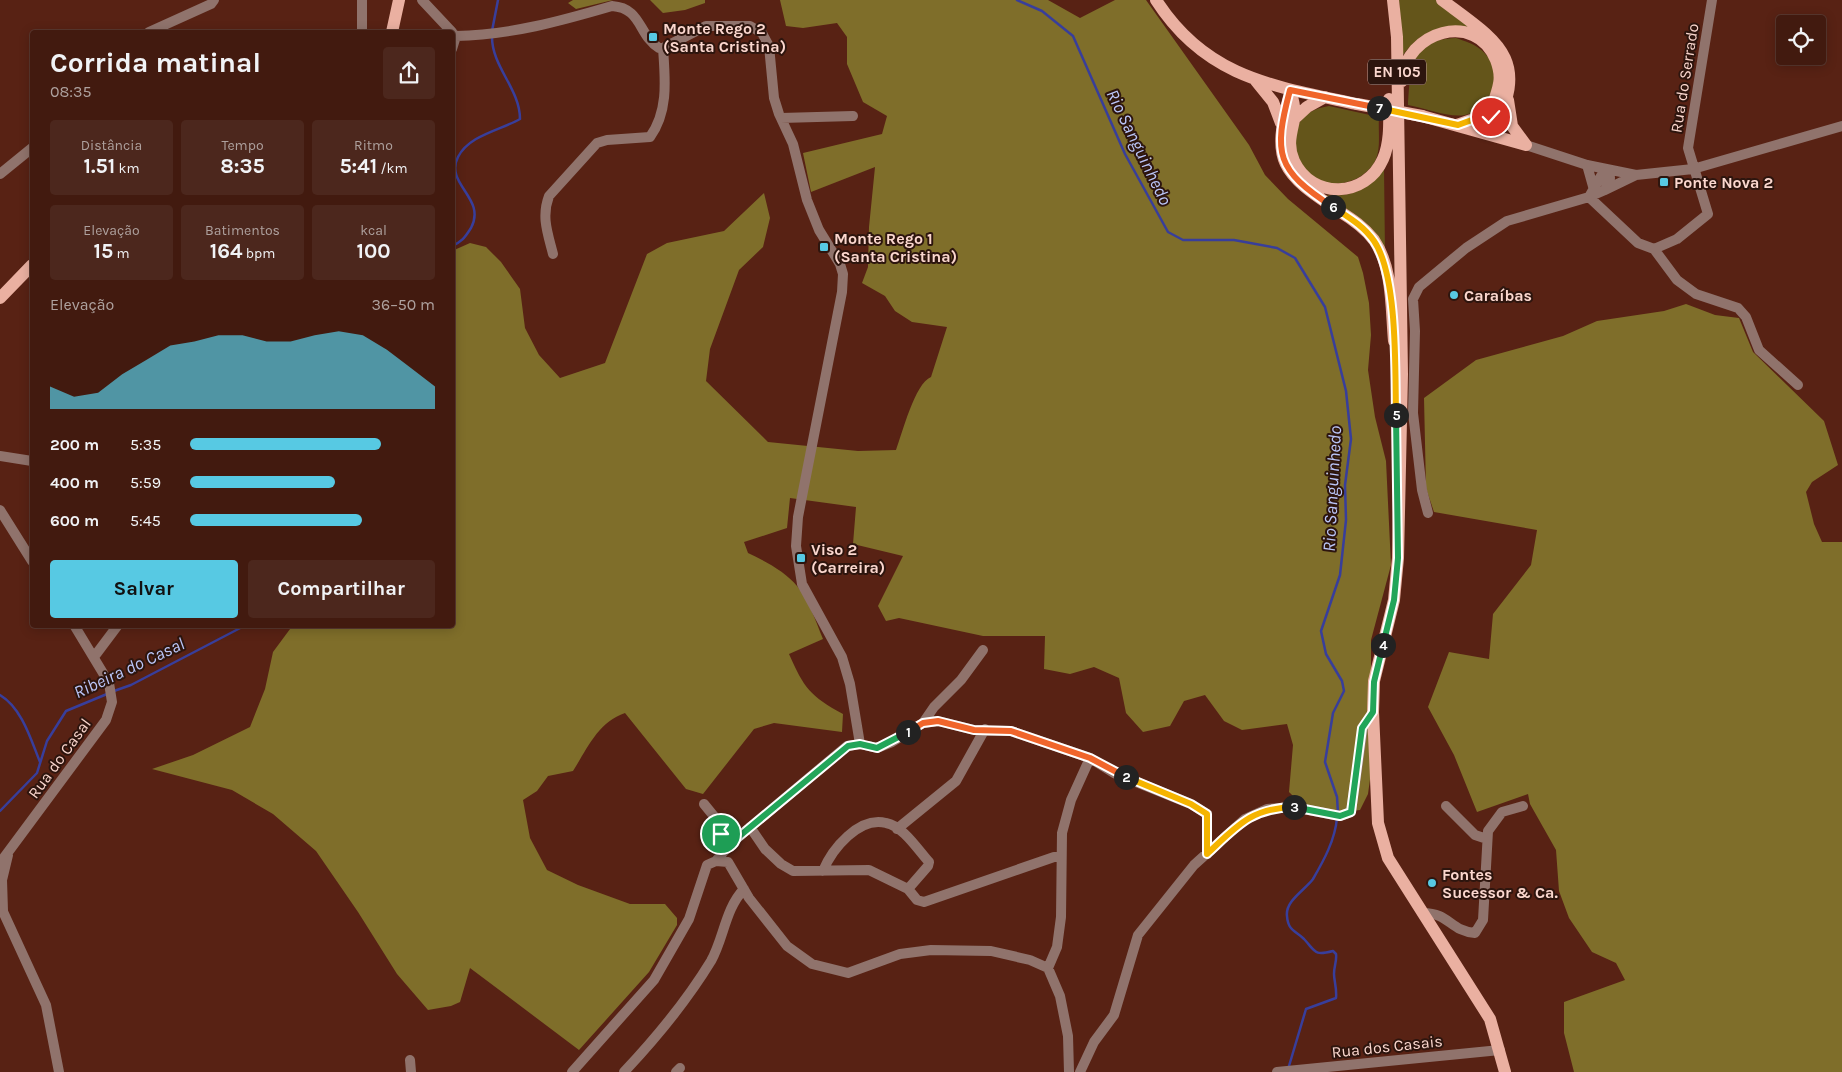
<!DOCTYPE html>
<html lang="pt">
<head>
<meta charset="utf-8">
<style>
  body { margin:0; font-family:Karla,sans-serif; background:#4c271d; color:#f1f3f6; height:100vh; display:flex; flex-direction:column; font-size:19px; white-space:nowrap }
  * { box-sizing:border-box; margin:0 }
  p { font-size:16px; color:#aea19e }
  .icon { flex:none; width:28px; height:28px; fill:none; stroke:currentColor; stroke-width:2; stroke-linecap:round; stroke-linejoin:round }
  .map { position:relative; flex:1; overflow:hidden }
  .drawer { position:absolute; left:30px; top:30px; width:425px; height:598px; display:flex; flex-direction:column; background:#421a0f; border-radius:5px; box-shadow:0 2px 12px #0003,0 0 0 1px #5a382f }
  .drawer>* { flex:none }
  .tools { position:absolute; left:1776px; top:15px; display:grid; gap:10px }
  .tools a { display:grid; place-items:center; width:50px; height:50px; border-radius:5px; background:#421a0f; box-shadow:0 2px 12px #0003,0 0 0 1px #5a382f; font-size:25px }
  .pin { position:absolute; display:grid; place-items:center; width:42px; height:42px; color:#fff; margin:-21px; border:2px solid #fff; border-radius:50%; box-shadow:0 1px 5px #0007 }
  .km { position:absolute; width:25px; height:25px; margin:-12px; border-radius:50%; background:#222; color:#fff; font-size:14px; line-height:25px; text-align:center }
  .round { display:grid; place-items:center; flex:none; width:52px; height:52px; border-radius:5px; background:#4c271d }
  .summary { display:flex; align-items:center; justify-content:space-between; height:85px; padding:0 20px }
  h1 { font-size:28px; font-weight:700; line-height:38px }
  .metrics { display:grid; grid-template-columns:repeat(3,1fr); gap:8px; height:85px; padding:5px 20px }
  .metrics div { display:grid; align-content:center; border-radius:5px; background:#4c271d; text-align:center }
  .metrics b { font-size:21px; font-weight:700 }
  .metrics small { font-size:14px; font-weight:400 }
  .metrics p { font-size:14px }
  .chart { height:140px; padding:10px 20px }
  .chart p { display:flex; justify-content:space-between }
  .chart svg { width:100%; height:90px; margin-top:5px; fill:#57c9e3; opacity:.7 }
  .primary-button { display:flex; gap:10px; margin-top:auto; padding:10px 20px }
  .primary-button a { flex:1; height:58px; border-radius:5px; background:#57c9e3; color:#111; font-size:20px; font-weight:700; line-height:58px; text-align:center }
  .primary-button a+a { background:#4c271d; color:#f1f3f6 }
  ul { padding:0 20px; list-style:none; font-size:16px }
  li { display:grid; grid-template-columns:80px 60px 1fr; align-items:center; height:38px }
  li i { height:12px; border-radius:6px; background:#57c9e3 }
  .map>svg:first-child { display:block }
  .green { fill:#64551a }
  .forest { fill:#7f6e2a }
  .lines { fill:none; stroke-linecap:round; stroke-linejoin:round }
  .stream { stroke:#383e9b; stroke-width:2.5 }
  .minor { stroke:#90736c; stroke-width:10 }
  .major { stroke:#eab0a1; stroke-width:12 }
  .major-bridge { stroke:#eab0a1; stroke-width:12 }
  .split-1-casing { stroke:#fff; stroke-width:10 }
  .split-2-casing { stroke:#fff; stroke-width:10 }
  .split-3-casing { stroke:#fff; stroke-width:10 }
  .split-4-casing { stroke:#fff; stroke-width:10 }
  .split-5-casing { stroke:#fff; stroke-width:10 }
  .split-6-casing { stroke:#fff; stroke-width:10 }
  .split-7-casing { stroke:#fff; stroke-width:10 }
  .split-8-casing { stroke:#fff; stroke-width:10 }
  .split-1 { stroke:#22a559; stroke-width:6 }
  .split-2 { stroke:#f0652b; stroke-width:6 }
  .split-3 { stroke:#f5b400; stroke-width:6 }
  .split-4 { stroke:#22a559; stroke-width:6 }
  .split-5 { stroke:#22a559; stroke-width:6 }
  .split-6 { stroke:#f5b400; stroke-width:6 }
  .split-7 { stroke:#f0652b; stroke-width:6 }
  .split-8 { stroke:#f5b400; stroke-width:6 }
  .poi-dot { fill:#57c9e3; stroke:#2d150e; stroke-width:2 }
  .labels { text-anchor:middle; stroke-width:4; stroke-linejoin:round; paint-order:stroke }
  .shield { fill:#2d150e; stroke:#bd9d94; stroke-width:1 }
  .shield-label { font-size:15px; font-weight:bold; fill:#fbd7ce }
  .poi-label { font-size:16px; font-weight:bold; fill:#fbd7ce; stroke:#2d150e; text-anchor:start }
  .street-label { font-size:16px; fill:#fbd7ce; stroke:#2d150e }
  .water-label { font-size:18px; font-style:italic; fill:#bac5f7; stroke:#2d150e }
</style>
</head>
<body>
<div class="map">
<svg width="1842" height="1072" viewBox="0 0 1842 1072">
  <rect width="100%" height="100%" fill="#582214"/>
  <!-- green -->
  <path class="green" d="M 1399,0 L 1437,0 L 1476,32 C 1443,24 1424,27 1403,55 Z
    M 1456,38 C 1464,41 1473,43 1480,49 C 1505,67 1495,109 1465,115 C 1449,118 1425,108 1408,105 C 1411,68 1408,40 1456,38 Z
    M 1329,106 L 1379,117 C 1378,131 1381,147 1376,159 C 1365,184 1325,193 1306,172 C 1304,170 1302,165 1301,162 C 1299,158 1295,153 1294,148 C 1293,145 1294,140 1295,137 C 1297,118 1310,109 1329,106 Z
    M 1384,167 L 1385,254 L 1320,195 C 1352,197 1365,193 1384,167 Z"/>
  <!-- forest -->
  <path class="forest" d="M 573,0 L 613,0 L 576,9 L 568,3 Z
    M 650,0 L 705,0 L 705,3 L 685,10 L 663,13 Z
    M 780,0 L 1048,0 L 1080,18 L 1115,0 L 1146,0 L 1249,145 L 1265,175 L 1288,199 L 1358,257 L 1363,273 L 1369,303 L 1371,335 L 1368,370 L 1375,417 L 1386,461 L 1391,565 L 1371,640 L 1371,772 L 1368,794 L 1360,810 C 1336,813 1306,811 1289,792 L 1293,745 L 1287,724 L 1242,730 L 1224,721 L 1205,695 L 1184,701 L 1170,726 L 1143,732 L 1126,713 L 1119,678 L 1094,667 L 1070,674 L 1044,669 L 1045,636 L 983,636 L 899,618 L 886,621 L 878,606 L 903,556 L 853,544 L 856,507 L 790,498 L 787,528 L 744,542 L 748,553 C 765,561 786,572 797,586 C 809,600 816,622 823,639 L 789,654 C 804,688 810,696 843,714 L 842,732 L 774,723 L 754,729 L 703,794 L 686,789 L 625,713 C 598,722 587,749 573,771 L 548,776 L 537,791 L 523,800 L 530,838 L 547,870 L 578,885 L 630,904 L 665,904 L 677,918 L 677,925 L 649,972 L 579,1050 L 470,968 L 460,1002 L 451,1006 L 428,1010 L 397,974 L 358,912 L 316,851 L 273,814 L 232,790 L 152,769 L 193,755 L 250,727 L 265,689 L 273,652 L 293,625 L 452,625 L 452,251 L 470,243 L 486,247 L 501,262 L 520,289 L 525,328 L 539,355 L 560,378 L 605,363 L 647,254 L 667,243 L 724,231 L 764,193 L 770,218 L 763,247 L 739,270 L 710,349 L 706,381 L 768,442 L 858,451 L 896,450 C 902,434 915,383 931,377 L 947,327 L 912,322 L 895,311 L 885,296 L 862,283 L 868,267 L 869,227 L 875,167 L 811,192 L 803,153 L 882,134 L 887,116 L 863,102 L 847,64 L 847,37 L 837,23 L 803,28 L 786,26 Z
    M 1686,304 L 1715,315 L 1739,318 L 1753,352 L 1824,421 L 1838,465 L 1812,482 L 1806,492 L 1814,524 L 1822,542 L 1842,542 L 1842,1072 L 1574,1072 L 1564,1033 L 1564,1002 L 1625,980 L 1616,963 L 1592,952 L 1569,918 L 1559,891 L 1556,850 L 1530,804 L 1528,794 L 1477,812 L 1454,755 L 1428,707 L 1449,652 L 1489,659 L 1493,614 L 1531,565 L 1537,530 L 1434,512 L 1426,488 L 1424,398 L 1476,360 L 1563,336 L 1597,321 L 1664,311 Z"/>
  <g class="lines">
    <!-- stream -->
    <path class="stream" d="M 1017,0 L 1042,11 L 1073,36 L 1125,154 L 1168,232 L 1183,240 L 1234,240 L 1277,248 L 1295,258 L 1325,307 L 1346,391 L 1351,439 L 1345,485 L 1346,520 L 1340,575 L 1321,631 L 1326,654 L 1342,681 L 1344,691 L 1333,713 L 1325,762 L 1337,797 L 1338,813
      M 492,31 L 498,0
      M 452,246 C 463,241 465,237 471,228 C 487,198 444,184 458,157 C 469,135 501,130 520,119 C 520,89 492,67 492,37
      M 114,691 L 131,685 L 246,625
      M 0,695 C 22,708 31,740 40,762
      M 0,811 L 37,773 L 47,741 L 66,711 L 107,694
      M 1289,1066 L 1306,1009 L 1336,998 C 1337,988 1334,981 1334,974 C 1334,966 1337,961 1336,954 L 1333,951 C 1314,956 1316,952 1304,939 C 1296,931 1288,931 1287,916 C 1285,901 1305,890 1313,879 C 1324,860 1335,840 1337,818"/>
    <!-- minor -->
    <path class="minor" d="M 422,0 L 452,32
      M 149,32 L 211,4 L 214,0
      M 362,32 L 362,0
      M 452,33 L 456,36 C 510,35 561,21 612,6 C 642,8 638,35 659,48 L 663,48 L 706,26 L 750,26 L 762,33 L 769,46 L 774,98 L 779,114 L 793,144 L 807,200 L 819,230 L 840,264 L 843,274 L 842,292 L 798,517 L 796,546 L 802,584 L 842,657 L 850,684 L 860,744
      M 452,49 L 456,36
      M 781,118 L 853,116
      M 1526,145 L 1587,165 L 1636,175 L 1693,169 L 1842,126
      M 1587,165 L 1594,190
      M 1609,171 L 1610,178 L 1605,190 L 1589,197 L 1601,176 Z
      M 0,174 L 32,148
      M 1605,190 L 1636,175
      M 1654,249 L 1677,239 L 1708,214 L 1688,148 L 1712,0
      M 553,254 C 548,234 541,217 549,196 L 597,143 L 607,140 L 650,137 C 669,111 665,78 663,48
      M 0,456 L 32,461
      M 0,510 L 32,561
      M 1428,513 L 1422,490 L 1413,413 L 1415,331 L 1413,299 L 1419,287 L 1466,248 L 1507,221 L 1589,197 L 1638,243 L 1654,249 L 1677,280 L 1696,294 L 1738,308 L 1746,317 L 1759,350 L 1798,385
      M 94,657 L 118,625
      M 923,723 L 934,707 L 961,680 L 983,650
      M 704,804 L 717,820 L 721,834 L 730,844
      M 1446,806 L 1475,835 L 1487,839
      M 750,827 L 765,849 L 781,864 L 793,871 L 869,870 L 908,889 L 917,900 L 924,902 L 1054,857 L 1060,857
      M 897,829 L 956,781 L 985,729
      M 716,861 L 728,862 L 749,898 L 787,946 L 812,964 L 848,973 L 900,954 L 931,950 L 991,951 L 1030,960 L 1048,968 L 1060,996 L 1068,1036 L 1069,1072
      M 0,863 L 106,720 L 112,702 L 109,683 L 74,625
      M 823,871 C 832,849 859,816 886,823 C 903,826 918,850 929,862 L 928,866 L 908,889
      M 0,905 L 46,1005 L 59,1072
      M 3,911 L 2,880 L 8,855
      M 1423,913 C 1450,913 1450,931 1475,933 L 1483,920 L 1488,831 L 1502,812 L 1523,806
      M 1048,968 L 1057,947 L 1061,917 L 1062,833 L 1071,800 L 1090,758
      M 410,1060 L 411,1072
      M 572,1072 L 654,980 L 689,919 L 707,865 L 716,861 L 730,844 L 847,746 L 860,744 L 877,748 L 892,742 L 923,723 L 938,721 L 974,730 L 1011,731 L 1090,758 L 1114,773 L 1191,804 L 1207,814 L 1207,853
      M 624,1072 C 656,1038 686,1002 711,961 C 724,938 725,909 744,889
      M 676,1072 L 680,1068
      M 1080,1072 L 1094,1042 L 1114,1015 L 1138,935 L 1194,865 L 1245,819 L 1267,809 L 1293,807 L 1340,816 L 1351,812 L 1363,728 L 1373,712
      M 1277,1072 L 1500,1050"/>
    <!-- major -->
    <path class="major" d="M 1156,0 C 1206,78 1273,86 1357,104
      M 1393,0 L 1397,37 L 1402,374 L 1398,558 L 1394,600 L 1374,681 L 1373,712 L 1378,823 L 1388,858 L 1490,1019 L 1505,1072
      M 1442,0 C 1498,42 1531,58 1493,132
      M 392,32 L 399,0
      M 1256,81 L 1273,102 L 1281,123
      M 1402,81 C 1405,31 1476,10 1496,60 C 1504,81 1497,89 1492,108 C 1490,116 1491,126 1491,135
      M 1290,90 C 1293,99 1296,110 1294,120 C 1291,134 1287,146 1294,161 C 1312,200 1366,198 1383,159 C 1391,141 1389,118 1389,99
      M 1290,93 C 1271,162 1281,173 1339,211 C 1352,219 1364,227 1374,240 C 1393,268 1391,308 1394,341
      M 1508,100 L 1512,126 L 1526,145
      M 1422,116 L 1526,145
      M 1294,119 L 1307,107 L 1325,97
      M 1457,125 L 1480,117 L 1492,108
      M 0,298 L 32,265"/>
    <!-- major-bridge -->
    <path class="major-bridge" d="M 1357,104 L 1422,116"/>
  </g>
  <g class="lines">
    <defs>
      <path id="split-1" d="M 721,834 L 730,844 L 848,746 L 860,744 L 877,748 L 908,732"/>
      <path id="split-2" d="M 908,732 L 923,723 L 938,721 L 974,730 L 1011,731 L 1090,758 L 1126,777"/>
      <path id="split-3" d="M 1126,777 L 1191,804 L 1207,814 L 1207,854 C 1237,826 1251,808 1294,807"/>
      <path id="split-4" d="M 1294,807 L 1340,816 L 1351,812 L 1362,728 L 1373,712 L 1374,682 L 1383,645"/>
      <path id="split-5" d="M 1383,645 L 1394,600 L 1398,558 L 1396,415"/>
      <path id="split-6" d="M 1333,207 C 1348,217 1363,225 1374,241 C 1398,276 1395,371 1396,415"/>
      <path id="split-7" d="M 1333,207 C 1276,170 1273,154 1290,90 L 1379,108"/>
      <path id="split-8" d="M 1379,108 L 1458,125 L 1480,117 L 1492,108 L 1491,117"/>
    </defs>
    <!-- split-1 casing -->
    <use href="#split-1" class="split-1-casing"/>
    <!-- split-2 casing -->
    <use href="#split-2" class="split-2-casing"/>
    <!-- split-3 casing -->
    <use href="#split-3" class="split-3-casing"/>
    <!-- split-4 casing -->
    <use href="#split-4" class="split-4-casing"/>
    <!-- split-5 casing -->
    <use href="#split-5" class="split-5-casing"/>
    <!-- split-6 casing -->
    <use href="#split-6" class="split-6-casing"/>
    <!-- split-7 casing -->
    <use href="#split-7" class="split-7-casing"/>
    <!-- split-8 casing -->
    <use href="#split-8" class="split-8-casing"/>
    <!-- split-1 -->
    <use href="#split-1" class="split-1"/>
    <!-- split-2 -->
    <use href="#split-2" class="split-2"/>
    <!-- split-3 -->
    <use href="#split-3" class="split-3"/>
    <!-- split-4 -->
    <use href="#split-4" class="split-4"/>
    <!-- split-5 -->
    <use href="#split-5" class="split-5"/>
    <!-- split-6 -->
    <use href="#split-6" class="split-6"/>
    <!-- split-7 -->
    <use href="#split-7" class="split-7"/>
    <!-- split-8 -->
    <use href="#split-8" class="split-8"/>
  </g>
  <!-- markers -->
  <g class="poi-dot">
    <rect x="648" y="32" width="10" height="10" rx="2.5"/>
    <rect x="1659" y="177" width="10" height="10" rx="2.5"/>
    <rect x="819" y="242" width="10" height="10" rx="2.5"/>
    <circle cx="1454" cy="295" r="5"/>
    <rect x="796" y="553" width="10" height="10" rx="2.5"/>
    <circle cx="1432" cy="883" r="5"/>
  </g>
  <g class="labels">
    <!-- shield labels -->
    <rect class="shield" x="1368" y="59.5" width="58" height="25" rx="4"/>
    <g class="shield-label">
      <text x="1397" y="77">EN 105</text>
    </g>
    <!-- poi labels -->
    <g class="poi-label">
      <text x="663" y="34">Monte Rego 2<tspan x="663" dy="18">(Santa Cristina)</tspan></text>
      <text x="1674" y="188">Ponte Nova 2</text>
      <text x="834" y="244">Monte Rego 1<tspan x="834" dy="18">(Santa Cristina)</tspan></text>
      <text x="1464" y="301">Caraíbas</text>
      <text x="811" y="555">Viso 2<tspan x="811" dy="18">(Carreira)</tspan></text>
      <text x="1442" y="880">Fontes<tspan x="1442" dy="18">Sucessor &amp; Ca.</tspan></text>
    </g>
    <!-- street labels -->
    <g class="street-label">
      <text transform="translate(1684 78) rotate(-81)" y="6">Rua do Serrado</text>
      <text transform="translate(59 758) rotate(-54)" y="6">Rua do Casal</text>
      <text transform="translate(1387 1046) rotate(-6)" y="6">Rua dos Casais</text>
    </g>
    <!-- water labels -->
    <g class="water-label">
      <text transform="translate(1139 147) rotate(64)" y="6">Rio Sanguinhedo</text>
      <text transform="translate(1332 489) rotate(-87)" y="6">Rio Sanguinhedo</text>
      <text transform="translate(129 668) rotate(-25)" y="6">Ribeira do Casal</text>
    </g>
  </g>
</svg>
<div class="tools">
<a><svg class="icon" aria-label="locate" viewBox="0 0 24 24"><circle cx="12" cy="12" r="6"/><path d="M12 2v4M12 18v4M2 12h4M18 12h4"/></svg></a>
</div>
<div class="pin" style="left:721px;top:834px;background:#1e9e55"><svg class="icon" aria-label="arrive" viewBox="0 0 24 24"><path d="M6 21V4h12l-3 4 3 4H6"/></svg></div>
<div class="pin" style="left:1491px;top:117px;background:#d93025"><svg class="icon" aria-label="check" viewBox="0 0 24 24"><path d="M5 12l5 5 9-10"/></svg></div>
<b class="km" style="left:908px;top:732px">1</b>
<b class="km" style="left:1126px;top:777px">2</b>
<b class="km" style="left:1294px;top:807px">3</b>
<b class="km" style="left:1383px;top:645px">4</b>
<b class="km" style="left:1396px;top:415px">5</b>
<b class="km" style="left:1333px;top:207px">6</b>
<b class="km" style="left:1379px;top:108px">7</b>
<section class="drawer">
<div class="summary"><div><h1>Corrida matinal</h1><p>08:35</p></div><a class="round"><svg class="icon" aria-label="share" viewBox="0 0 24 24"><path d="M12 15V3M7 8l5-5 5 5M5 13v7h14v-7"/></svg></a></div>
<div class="metrics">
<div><p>Distância</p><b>1.51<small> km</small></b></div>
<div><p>Tempo</p><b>8:35</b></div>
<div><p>Ritmo</p><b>5:41<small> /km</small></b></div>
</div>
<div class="metrics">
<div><p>Elevação</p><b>15<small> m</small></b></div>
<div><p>Batimentos</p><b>164<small> bpm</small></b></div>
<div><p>kcal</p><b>100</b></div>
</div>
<div class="chart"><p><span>Elevação</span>36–50 m</p>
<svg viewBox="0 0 160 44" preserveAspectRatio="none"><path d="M0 44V33L10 38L20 36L30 27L40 20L50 13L60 11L70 8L80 8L90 11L100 11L110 8L120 6L130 8L140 15L150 24L160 33V44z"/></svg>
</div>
<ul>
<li><b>200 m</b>5:35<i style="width:78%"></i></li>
<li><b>400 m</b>5:59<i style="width:59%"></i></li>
<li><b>600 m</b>5:45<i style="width:70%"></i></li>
</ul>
<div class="primary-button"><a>Salvar</a><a>Compartilhar</a></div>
</section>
</div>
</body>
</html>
